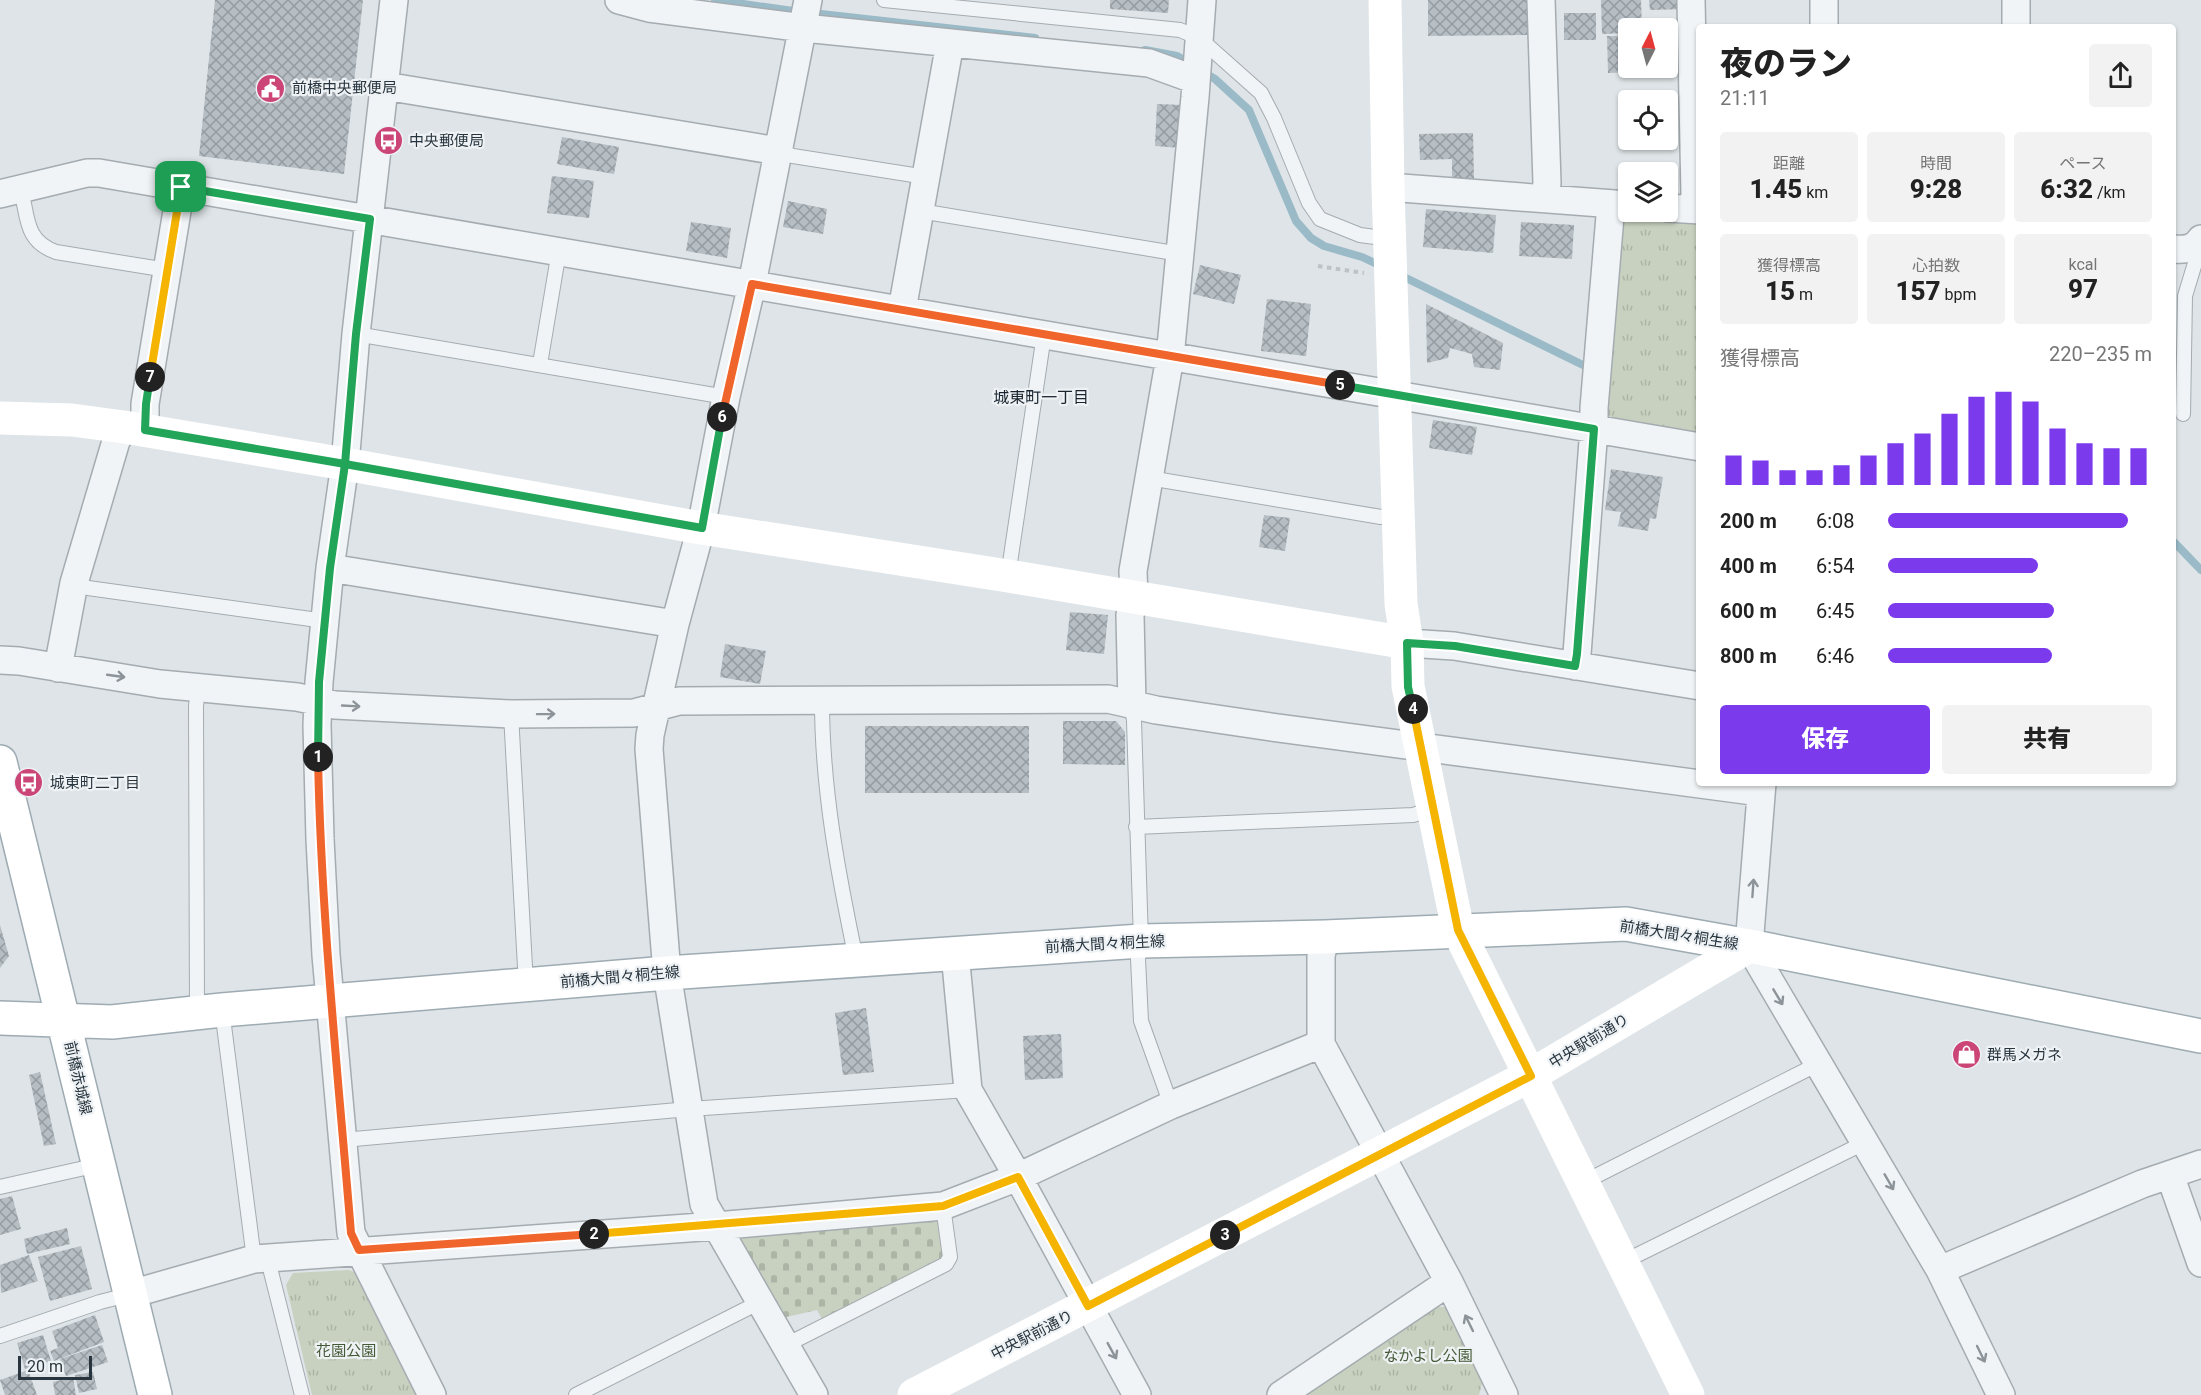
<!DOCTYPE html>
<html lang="ja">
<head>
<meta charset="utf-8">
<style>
  body { margin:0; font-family:Roboto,"Noto Sans JP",sans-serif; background:#f2f2f2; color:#222; height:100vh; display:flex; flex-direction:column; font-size:22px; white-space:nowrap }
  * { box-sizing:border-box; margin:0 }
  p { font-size:20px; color:#767676 }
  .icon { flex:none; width:33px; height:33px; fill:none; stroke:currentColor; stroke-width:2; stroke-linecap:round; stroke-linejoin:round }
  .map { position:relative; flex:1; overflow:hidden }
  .side { position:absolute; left:1696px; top:24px; width:480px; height:762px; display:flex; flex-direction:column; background:#fff; border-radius:6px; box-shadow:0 2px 4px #0004 }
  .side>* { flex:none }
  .needle { width:39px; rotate:6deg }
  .controls { position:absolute; left:1618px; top:18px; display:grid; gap:12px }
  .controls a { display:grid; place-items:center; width:60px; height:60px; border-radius:6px; background:#fff; box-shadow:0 2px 4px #0004; font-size:30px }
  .scale { position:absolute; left:18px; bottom:15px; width:74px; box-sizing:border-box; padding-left:6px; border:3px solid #28353e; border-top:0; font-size:16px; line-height:21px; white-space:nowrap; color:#28353e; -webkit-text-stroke:4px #eef2f5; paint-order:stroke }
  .pin { position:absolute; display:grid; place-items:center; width:51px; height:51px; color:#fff; margin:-26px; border-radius:12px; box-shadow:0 3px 9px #0006 }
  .km { position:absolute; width:30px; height:30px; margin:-15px; border-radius:50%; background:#222; color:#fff; font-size:16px; line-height:30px; text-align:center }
  .round { display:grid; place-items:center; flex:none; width:63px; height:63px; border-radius:6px; background:#f2f2f2 }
  .headline { display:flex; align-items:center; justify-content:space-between; height:102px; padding:0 24px }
  h1 { font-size:33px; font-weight:800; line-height:45px }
  .stats { display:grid; grid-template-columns:repeat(3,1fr); gap:9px; height:102px; padding:6px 24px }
  .stats div { display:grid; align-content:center; border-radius:6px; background:#f2f2f2; text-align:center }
  .stats b { font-size:26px; font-weight:800 }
  .stats small { font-size:16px; font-weight:400 }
  .stats p { font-size:16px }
  .chart { height:168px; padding:12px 24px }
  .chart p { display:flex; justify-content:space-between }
  .chart svg { width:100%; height:108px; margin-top:6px; stroke:#7c3aed; stroke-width:6 }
  .button { display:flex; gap:12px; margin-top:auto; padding:12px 24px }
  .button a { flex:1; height:69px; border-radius:6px; background:#7c3aed; color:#fff; font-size:24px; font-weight:800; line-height:69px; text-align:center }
  .button a+a { background:#f2f2f2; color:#222 }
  ul { padding:0 24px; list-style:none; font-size:20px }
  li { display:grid; grid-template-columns:96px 72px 1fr; align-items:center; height:45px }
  li i { height:15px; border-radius:8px; background:#7c3aed }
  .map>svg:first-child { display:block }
  .cemetery { fill:url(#cemetery-stones) }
  .park { fill:url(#park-tufts) }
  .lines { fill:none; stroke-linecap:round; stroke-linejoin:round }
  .stream { stroke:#9abac7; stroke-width:8 }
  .building { fill:url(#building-cross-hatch) }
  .lane-casing { stroke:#a4acb1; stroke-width:16 }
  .street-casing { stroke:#a4acb1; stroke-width:30 }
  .primary-casing { stroke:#9eabb3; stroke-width:36 }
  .path { stroke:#bdc2c6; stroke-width:4; stroke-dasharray:4.5 4.5; stroke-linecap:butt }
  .lane { stroke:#f1f4f6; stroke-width:14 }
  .street { stroke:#f1f4f6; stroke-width:27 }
  .secondary { stroke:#fff; stroke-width:33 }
  .primary { stroke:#fff; stroke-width:33 }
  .oneway { stroke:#8c949a }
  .split-1-casing { stroke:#fff; stroke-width:12 }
  .split-2-casing { stroke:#fff; stroke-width:12 }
  .split-3-casing { stroke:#fff; stroke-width:12 }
  .split-4-casing { stroke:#fff; stroke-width:12 }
  .split-5-casing { stroke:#fff; stroke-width:12 }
  .split-6-casing { stroke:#fff; stroke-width:12 }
  .split-7-casing { stroke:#fff; stroke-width:12 }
  .split-8-casing { stroke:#fff; stroke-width:12 }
  .split-1 { stroke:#22a559; stroke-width:8 }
  .split-2 { stroke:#f0652b; stroke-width:8 }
  .split-3 { stroke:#f5b400; stroke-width:8 }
  .split-4 { stroke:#f5b400; stroke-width:8 }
  .split-5 { stroke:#22a559; stroke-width:8 }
  .split-6 { stroke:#f0652b; stroke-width:8 }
  .split-7 { stroke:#22a559; stroke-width:8 }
  .split-8 { stroke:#f5b400; stroke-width:8 }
  .labels { text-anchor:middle; stroke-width:4.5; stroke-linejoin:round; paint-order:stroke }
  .poi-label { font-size:15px; fill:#28353e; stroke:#eef2f5; text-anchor:start }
  .street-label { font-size:15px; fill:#28353e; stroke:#eef2f5 }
  .park-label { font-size:15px; fill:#445935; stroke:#eef2f5 }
  .neighbourhood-label { font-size:16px; fill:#1a252f; stroke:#eef2f5 }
</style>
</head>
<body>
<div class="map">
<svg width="2201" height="1395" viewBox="0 0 2201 1395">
  <defs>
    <pattern id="cemetery-stones" width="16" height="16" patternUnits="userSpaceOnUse" patternTransform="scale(1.5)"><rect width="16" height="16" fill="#c8d1bf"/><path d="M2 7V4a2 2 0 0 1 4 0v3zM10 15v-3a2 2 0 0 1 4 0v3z" fill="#acb4a5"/></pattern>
    <pattern id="park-tufts" width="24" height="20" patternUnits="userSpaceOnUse" patternTransform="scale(1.5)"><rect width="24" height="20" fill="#c8d1bf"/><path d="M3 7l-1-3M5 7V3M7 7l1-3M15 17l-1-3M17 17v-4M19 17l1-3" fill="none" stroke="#acb4a5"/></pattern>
    <pattern id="building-cross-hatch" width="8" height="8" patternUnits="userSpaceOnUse" patternTransform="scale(1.5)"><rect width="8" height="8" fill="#b6bec4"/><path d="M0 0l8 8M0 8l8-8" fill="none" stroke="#949ba1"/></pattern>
  </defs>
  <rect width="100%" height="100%" fill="#dee4e7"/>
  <!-- cemetery -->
  <path class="cemetery" d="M 934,1218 L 941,1222 L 945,1254 L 940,1260 L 822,1319 L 817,1310 L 782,1318 L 739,1243 L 747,1232 Z"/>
  <!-- park -->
  <path class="park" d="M 1631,215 L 1699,220 L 1699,435 L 1612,421 L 1607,412 L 1620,224 Z
    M 349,1270 L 356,1273 L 419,1395 L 312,1395 L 286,1285 L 293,1273 Z
    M 1431,1307 L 1446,1307 L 1483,1380 L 1479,1395 L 1304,1395 Z"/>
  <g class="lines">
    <!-- stream -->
    <path class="stream" d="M 715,0 L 800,12
      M 812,13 L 1035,38
      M 1145,50 L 1177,56 L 1193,65
      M 1203,72 L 1215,79 L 1249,110 L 1296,221 L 1311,238 L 1324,246 L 1362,257 L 1381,266
      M 1400,275 L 1591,369
      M 2174,542 L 2201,570"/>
  </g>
  <!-- building -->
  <path class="building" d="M 215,0 L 363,0 L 344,174 L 199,156 Z
    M 1110,0 L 1169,0 L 1168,13 L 1110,9 Z
    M 1428,0 L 1528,0 L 1528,35 L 1428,36 Z
    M 1601,0 L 1641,0 L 1642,28 L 1629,28 L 1629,33 L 1602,34 Z
    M 1649,0 L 1686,0 L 1686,9 L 1650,10 Z
    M 1564,13 L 1596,13 L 1596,40 L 1564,40 Z
    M 1607,36 L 1629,36 L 1629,68 L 1668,68 L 1669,71 L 1608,73 Z
    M 1157,104 L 1183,105 L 1181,148 L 1155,146 Z
    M 1473,133 L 1474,180 L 1452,181 L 1452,159 L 1420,160 L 1419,134 Z
    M 562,137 L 619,147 L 614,174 L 557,164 Z
    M 552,176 L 594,181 L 589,218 L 547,213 Z
    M 788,201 L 827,209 L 823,234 L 783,227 Z
    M 1426,209 L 1496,215 L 1493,253 L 1423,247 Z
    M 691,222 L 731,228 L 727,258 L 686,251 Z
    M 1521,222 L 1574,225 L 1572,259 L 1519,256 Z
    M 1200,265 L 1241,275 L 1234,304 L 1193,294 Z
    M 1267,299 L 1311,304 L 1306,356 L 1261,351 Z
    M 1426,304 L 1503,343 L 1500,370 L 1474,367 L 1472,354 L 1450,348 L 1448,358 L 1427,363 Z
    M 1433,420 L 1477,427 L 1472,455 L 1429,448 Z
    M 1611,469 L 1663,477 L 1656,519 L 1650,518 L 1648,531 L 1618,526 L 1621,512 L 1605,510 Z
    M 1264,515 L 1290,518 L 1285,551 L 1259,547 Z
    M 1070,612 L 1108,615 L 1104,654 L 1066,650 Z
    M 725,644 L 766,651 L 760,684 L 720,677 Z
    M 1063,721 L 1116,721 L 1125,732 L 1125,765 L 1063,764 Z
    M 865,726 L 1029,726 L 1029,793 L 865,793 Z
    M 0,925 L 9,956 L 0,968 Z
    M 866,1008 L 874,1072 L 843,1075 L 835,1013 Z
    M 1061,1034 L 1063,1078 L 1025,1080 L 1023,1036 Z
    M 40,1072 L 56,1144 L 44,1146 L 29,1075 Z
    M 12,1196 L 21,1229 L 0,1235 L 0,1199 Z
    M 67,1228 L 70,1244 L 27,1254 L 24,1239 Z
    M 81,1246 L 92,1289 L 50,1301 L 38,1257 Z
    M 29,1255 L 38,1281 L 1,1293 L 0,1265 Z
    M 95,1315 L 104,1342 L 54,1361 L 50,1351 L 58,1348 L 52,1331 Z
    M 43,1335 L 51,1361 L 25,1369 L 17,1343 Z
    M 102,1345 L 108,1362 L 66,1376 L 60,1359 Z
    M 28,1370 L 37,1395 L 5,1395 L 0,1380 Z
    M 93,1372 L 97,1389 L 79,1393 L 75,1375 Z
    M 73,1377 L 76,1395 L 55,1395 L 53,1382 Z"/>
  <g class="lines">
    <defs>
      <path id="lane" d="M 884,0 L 1180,30 L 1199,38 L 1261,93 L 1274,118 L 1309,203 L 1320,219 L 1360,235 L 1390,239
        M 778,151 L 793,156 L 926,177
        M 21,189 C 28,218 25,241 56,252 L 167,270
        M 920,211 L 1180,254
        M 356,334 L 726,397
        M 540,364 L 559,251
        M 2183,414 L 2185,296 L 2195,263 L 2194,247
        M 1149,478 L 1381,517 L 1399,517
        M 1008,576 L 1044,335
        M 74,583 L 88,588 L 325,621
        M 822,701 C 822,789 838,873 856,959
        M 1132,705 L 1134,721 L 1141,941 L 1138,959 L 1141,1021 L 1171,1105
        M 511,714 L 526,985
        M 1136,827 L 1413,815 L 1433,809
        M 222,1010 L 254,1259
        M 197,1012 L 196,706 L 198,689
        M 343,1140 L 689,1109 L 968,1090
        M 1584,1182 L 1818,1064
        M 0,1187 L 98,1165
        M 271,1258 L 271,1272 L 302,1395
        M 1623,1262 L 1866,1142
        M 0,1336 L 100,1302 L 131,1294
        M 786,1345 L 946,1264 L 950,1257 L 943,1206
        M 576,1395 L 760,1302"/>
      <path id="street" d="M 394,0 L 356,334 L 345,464 L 330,568 L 319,682 L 317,725 L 320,839 L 326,955 L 351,1233 L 432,1395
        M 619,0 L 649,8 L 804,28 L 1149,63 L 1196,80
        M 808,0 L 752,284 L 726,397 L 701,528 L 675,624 L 650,735 L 649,749 L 667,973 L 704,1204 L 814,1395
        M 1541,0 L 1547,183 L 1545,199
        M 1691,0 L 1695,196 L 1694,209
        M 1824,0 L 1824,27
        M 2016,0 L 2016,27
        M 385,86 L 778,151
        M 1388,187 L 1628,205
        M 0,194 L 87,173 L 99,173 L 1700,447
        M 1668,208 L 1700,210
        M 2174,249 C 2186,250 2194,249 2201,239
        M 902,310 L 950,43
        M 145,430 L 145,404 L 181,187
        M 330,568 L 675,624
        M 1407,643 L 1454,646 L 1700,686
        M 0,660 L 19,661 L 160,684 L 297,697 L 335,705 L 511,714 L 634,713 L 679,701 L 1108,699 L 1156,710 L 1271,727 L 1760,792
        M 1575,666 L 1577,654 L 1594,428 L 1594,408 L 1611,204
        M 58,668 L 74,583 L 116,441 L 124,427
        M 1132,705 L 1130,615 L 1134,599 L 1133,571 L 1170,357 L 1195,97 L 1202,0
        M 1762,783 L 1749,946 L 1940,1270 L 2001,1395
        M 955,953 L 968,1090 L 1018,1177 L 1137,1395
        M 1321,1044 L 1449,1282 L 1504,1395
        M 2170,1175 L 2201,1263
        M 1940,1270 L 2142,1184 L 2201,1164
        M 131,1294 L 254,1259 L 716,1226 L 943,1206 L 1018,1177 L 1171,1105 L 1321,1044 L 1321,956 L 1325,937
        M 1281,1395 L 1449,1282"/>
      <path id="primary" d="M 0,762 L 155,1395
        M 0,1018 L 112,1022 L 222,1010 L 667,973 L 1141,941 L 1325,937 L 1626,924 L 1749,946 L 2201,1036"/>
    </defs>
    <!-- lane casing -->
    <use href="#lane" class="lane-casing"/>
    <!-- street casing -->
    <use href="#street" class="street-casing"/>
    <!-- primary casing -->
    <use href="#primary" class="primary-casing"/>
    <!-- path -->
    <path class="path" d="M 1318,266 L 1364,273"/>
    <!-- lane -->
    <use href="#lane" class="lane"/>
    <!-- street -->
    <use href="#street" class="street"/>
    <!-- secondary -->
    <path class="secondary" d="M 1385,0 L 1388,187 L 1401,604 L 1407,643 L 1408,686 L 1458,930 L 1688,1395
      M 0,418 L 72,420 L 124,427 L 345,464 L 701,528 L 1008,576 L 1407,643
      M 914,1395 L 1531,1075 L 1749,946"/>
    <!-- primary -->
    <use href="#primary" class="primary"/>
  </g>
  <!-- one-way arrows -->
  <defs><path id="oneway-shaft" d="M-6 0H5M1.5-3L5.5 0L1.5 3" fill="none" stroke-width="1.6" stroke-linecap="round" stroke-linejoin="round" transform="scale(1.5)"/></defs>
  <g class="oneway">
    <use href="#oneway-shaft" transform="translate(116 676) rotate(8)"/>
    <use href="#oneway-shaft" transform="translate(351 706) rotate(3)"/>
    <use href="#oneway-shaft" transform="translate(546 714) rotate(-1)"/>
    <use href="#oneway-shaft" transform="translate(1753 888) rotate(-86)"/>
    <use href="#oneway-shaft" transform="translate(1778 997) rotate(59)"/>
    <use href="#oneway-shaft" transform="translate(1889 1182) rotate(60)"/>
    <use href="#oneway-shaft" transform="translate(1469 1323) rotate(-116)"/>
    <use href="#oneway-shaft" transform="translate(1112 1351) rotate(61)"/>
    <use href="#oneway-shaft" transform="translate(1981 1354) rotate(64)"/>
  </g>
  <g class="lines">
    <defs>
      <path id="split-1" d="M 181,187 L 370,219 L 356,334 L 345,464 L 330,568 L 319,682 L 318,757"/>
      <path id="split-2" d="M 318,757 C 321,916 338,1074 351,1233 L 359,1250 L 594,1234"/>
      <path id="split-3" d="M 594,1234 L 943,1206 L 1018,1177 L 1088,1306 L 1225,1235"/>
      <path id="split-4" d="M 1225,1235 L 1531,1076 L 1458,930 L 1413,709"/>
      <path id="split-5" d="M 1340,385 L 1594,429 L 1577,654 L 1575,666 L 1455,646 L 1407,643 L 1408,687 L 1413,709"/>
      <path id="split-6" d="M 722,417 L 752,284 L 1340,385"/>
      <path id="split-7" d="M 150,377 L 146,404 L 145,430 L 345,464 L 702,528 L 722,417"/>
      <path id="split-8" d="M 150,377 L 181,187"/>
    </defs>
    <!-- split-1 casing -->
    <use href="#split-1" class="split-1-casing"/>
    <!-- split-2 casing -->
    <use href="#split-2" class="split-2-casing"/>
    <!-- split-3 casing -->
    <use href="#split-3" class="split-3-casing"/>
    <!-- split-4 casing -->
    <use href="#split-4" class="split-4-casing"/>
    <!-- split-5 casing -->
    <use href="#split-5" class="split-5-casing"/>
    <!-- split-6 casing -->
    <use href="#split-6" class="split-6-casing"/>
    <!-- split-7 casing -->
    <use href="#split-7" class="split-7-casing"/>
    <!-- split-8 casing -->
    <use href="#split-8" class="split-8-casing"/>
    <!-- split-1 -->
    <use href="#split-1" class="split-1"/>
    <!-- split-2 -->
    <use href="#split-2" class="split-2"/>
    <!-- split-3 -->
    <use href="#split-3" class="split-3"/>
    <!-- split-4 -->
    <use href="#split-4" class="split-4"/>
    <!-- split-5 -->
    <use href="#split-5" class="split-5"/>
    <!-- split-6 -->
    <use href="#split-6" class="split-6"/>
    <!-- split-7 -->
    <use href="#split-7" class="split-7"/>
    <!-- split-8 -->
    <use href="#split-8" class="split-8"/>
  </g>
  <!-- icons -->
  <defs>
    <symbol id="civic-disc" viewBox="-11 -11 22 22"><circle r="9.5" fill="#cb4576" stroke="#eef2f5"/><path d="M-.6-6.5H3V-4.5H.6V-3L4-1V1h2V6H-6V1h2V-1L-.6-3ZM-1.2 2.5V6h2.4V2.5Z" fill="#fff"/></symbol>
    <symbol id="bus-disc" viewBox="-11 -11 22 22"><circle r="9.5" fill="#cb4576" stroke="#eef2f5"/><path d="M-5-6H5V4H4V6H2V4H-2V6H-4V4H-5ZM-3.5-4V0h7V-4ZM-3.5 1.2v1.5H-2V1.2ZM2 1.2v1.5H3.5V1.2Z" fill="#fff"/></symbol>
    <symbol id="shop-disc" viewBox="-11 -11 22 22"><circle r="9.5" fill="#cb4576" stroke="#eef2f5"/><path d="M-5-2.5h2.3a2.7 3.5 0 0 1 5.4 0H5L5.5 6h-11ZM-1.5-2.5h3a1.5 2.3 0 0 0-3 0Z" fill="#fff"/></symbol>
  </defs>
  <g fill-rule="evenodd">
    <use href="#civic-disc" x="254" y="72" width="33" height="33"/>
    <use href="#bus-disc" x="372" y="124" width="33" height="33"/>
    <use href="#bus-disc" x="12" y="766" width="33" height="33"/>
    <use href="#shop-disc" x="1950" y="1038" width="33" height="33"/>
  </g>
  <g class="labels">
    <!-- poi labels -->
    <g class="poi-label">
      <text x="292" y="93">前橋中央郵便局</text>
      <text x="409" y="146">中央郵便局</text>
      <text x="50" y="788">城東町二丁目</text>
      <text x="1987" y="1060">群馬メガネ</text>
    </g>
    <!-- street labels -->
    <g class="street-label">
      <text transform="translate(1679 935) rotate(9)" y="5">前橋大間々桐生線</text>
      <text transform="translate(1105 944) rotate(-3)" y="5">前橋大間々桐生線</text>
      <text transform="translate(620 977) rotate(-5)" y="5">前橋大間々桐生線</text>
      <text transform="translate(1589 1041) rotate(-31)" y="5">中央駅前通り</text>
      <text transform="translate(78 1078) rotate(77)" y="5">前橋赤城線</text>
      <text transform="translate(1032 1335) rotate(-27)" y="5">中央駅前通り</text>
    </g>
    <!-- park labels -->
    <g class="park-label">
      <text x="346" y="1356">花園公園</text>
      <text x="1428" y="1361">なかよし公園</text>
    </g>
    <!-- neighbourhood labels -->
    <g class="neighbourhood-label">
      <text x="1041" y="403">城東町一丁目</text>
    </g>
  </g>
</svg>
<div class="controls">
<a><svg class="needle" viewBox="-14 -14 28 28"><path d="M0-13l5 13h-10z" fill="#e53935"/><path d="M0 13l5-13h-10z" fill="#767676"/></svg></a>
<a><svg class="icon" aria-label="locate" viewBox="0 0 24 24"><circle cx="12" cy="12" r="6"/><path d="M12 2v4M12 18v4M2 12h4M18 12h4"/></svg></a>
<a><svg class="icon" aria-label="layers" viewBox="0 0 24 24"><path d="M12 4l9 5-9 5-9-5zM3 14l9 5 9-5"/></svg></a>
</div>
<div class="scale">20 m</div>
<div class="pin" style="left:181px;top:187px;background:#1e9e55"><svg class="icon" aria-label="arrive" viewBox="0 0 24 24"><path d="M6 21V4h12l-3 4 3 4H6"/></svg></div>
<b class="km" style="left:318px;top:757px">1</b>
<b class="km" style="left:594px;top:1234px">2</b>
<b class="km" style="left:1225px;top:1235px">3</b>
<b class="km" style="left:1413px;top:709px">4</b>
<b class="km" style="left:1340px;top:385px">5</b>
<b class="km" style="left:722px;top:417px">6</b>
<b class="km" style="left:150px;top:377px">7</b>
<section class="side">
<div class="headline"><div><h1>夜のラン</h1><p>21:11</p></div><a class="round"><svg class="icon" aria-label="share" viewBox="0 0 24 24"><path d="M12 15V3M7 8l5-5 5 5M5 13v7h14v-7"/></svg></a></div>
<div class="stats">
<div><p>距離</p><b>1.45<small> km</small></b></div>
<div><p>時間</p><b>9:28</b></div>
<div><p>ペース</p><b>6:32<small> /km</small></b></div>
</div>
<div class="stats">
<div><p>獲得標高</p><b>15<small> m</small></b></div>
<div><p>心拍数</p><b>157<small> bpm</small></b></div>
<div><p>kcal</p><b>97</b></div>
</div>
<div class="chart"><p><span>獲得標高</span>220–235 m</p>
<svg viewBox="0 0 160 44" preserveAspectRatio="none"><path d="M5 44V32M15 44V34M25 44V38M35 44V38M45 44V36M55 44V32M65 44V27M75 44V23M85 44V15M95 44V8M105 44V6M115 44V10M125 44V21M135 44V27M145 44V29M155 44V29"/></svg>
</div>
<ul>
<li><b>200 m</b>6:08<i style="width:91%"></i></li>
<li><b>400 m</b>6:54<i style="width:57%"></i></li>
<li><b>600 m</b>6:45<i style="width:63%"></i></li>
<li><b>800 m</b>6:46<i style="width:62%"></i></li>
</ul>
<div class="button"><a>保存</a><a>共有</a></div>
</section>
</div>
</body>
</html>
